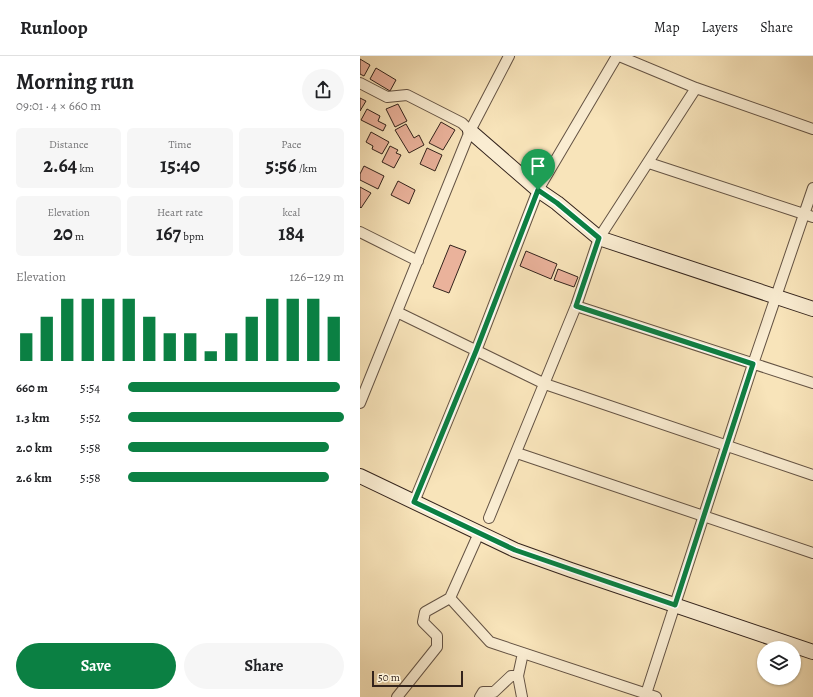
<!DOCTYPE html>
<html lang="en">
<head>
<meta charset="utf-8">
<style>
  body { margin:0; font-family:Alegreya,serif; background:#f6f6f6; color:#202124; height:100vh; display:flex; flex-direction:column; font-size:15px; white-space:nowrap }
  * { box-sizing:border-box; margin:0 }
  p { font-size:13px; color:#757577 }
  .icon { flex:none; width:22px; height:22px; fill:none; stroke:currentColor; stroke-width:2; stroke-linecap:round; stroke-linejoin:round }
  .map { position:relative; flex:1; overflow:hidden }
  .panel { display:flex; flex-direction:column; background:#fff; width:360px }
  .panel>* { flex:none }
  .controls { position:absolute; left:397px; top:585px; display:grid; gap:8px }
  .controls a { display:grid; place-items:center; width:44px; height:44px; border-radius:50%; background:#fff; box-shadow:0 1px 3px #0004; font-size:20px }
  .scale { position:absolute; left:12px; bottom:10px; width:91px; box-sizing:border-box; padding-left:4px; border:2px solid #33231c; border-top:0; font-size:11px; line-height:14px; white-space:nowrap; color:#33231c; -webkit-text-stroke:3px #faedd2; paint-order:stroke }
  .pin { position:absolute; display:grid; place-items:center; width:34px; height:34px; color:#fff; margin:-41px -17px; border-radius:50% 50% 50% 0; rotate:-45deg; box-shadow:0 0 4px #0007 }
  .pin .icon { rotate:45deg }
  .round { display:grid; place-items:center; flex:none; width:42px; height:42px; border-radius:21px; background:#f6f6f6 }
  .overview { display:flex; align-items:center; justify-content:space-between; height:68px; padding:0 16px }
  h1 { font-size:22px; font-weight:600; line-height:30px }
  .figures { display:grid; grid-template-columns:repeat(3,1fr); gap:6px; height:68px; padding:4px 16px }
  .figures div { display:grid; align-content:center; border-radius:6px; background:#f6f6f6; text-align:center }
  .figures b { font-size:20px; font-weight:600 }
  .figures small { font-size:11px; font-weight:400 }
  .figures p { font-size:11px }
  .chart { height:112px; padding:8px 16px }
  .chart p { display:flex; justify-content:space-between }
  .chart svg { width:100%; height:72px; margin-top:4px; stroke:#0b8043; stroke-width:6 }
  .primary-button { display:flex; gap:8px; margin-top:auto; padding:8px 16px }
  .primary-button a { flex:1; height:46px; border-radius:24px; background:#0b8043; color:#fff; font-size:16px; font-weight:600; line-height:46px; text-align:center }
  .primary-button a+a { background:#f6f6f6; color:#202124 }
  ul { padding:0 16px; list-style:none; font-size:13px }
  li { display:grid; grid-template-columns:64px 48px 1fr; align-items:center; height:30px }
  li i { height:10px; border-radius:5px; background:#0b8043 }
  header { display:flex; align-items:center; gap:24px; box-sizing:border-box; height:56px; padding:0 20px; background:#fff; border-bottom:1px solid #e0e0e0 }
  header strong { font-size:19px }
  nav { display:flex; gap:22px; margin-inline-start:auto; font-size:14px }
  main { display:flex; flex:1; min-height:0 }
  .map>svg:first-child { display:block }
  .building { fill:#eab29b; stroke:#33231c }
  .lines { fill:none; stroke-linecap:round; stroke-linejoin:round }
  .street-casing { stroke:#645344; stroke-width:12 }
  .secondary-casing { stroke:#33231c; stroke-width:16 }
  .street { stroke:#faedd2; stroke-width:10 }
  .secondary { stroke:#faedd2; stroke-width:14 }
  .route-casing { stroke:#fff; stroke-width:8 }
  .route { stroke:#0b8043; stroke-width:5 }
</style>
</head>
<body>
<header>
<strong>Runloop</strong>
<nav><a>Map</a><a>Layers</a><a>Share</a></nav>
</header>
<main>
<section class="panel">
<div class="overview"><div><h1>Morning run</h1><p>09:01 · 4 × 660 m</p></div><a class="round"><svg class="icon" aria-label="share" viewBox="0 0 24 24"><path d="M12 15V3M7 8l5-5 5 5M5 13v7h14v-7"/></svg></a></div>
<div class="figures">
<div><p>Distance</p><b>2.64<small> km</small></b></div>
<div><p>Time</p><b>15:40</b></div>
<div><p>Pace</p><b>5:56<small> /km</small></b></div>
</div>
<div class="figures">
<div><p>Elevation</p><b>20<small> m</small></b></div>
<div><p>Heart rate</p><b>167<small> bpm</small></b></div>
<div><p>kcal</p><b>184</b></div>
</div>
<div class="chart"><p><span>Elevation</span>126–129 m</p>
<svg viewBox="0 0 160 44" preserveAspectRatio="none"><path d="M5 44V27M15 44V17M25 44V6M35 44V6M45 44V6M55 44V6M65 44V17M75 44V27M85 44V27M95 44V38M105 44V27M115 44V17M125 44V6M135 44V6M145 44V6M155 44V17"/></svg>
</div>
<ul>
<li><b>660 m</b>5:54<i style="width:98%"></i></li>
<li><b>1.3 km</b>5:52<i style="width:100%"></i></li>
<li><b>2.0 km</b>5:58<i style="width:93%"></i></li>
<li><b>2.6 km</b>5:58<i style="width:93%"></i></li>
</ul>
<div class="primary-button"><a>Save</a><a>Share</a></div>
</section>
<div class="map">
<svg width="453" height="641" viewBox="0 0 453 641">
  <rect width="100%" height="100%" fill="#f8e4ba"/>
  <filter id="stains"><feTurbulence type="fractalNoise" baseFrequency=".005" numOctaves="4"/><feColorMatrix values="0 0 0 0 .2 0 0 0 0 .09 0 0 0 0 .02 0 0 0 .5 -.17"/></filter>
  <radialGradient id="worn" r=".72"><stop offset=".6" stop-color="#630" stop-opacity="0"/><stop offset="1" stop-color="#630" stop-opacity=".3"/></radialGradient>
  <!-- building -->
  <path class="building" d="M 0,3 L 10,9 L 4,20 L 0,18 Z
    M 16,12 L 36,24 L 30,35 L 10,23 Z
    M 0,42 L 6,45 L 0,55 Z
    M 38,48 L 47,65 L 35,71 L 26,53 Z
    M 7,53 L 20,60 L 18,65 L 26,69 L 23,75 L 1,64 Z
    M 81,66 L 95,74 L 83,94 L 69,87 Z
    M 46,68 L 54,82 L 59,79 L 64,89 L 49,97 L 35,74 Z
    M 11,76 L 29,86 L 22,98 L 12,93 L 13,90 L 6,86 Z
    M 30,90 L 38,94 L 36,97 L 41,99 L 34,112 L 22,106 Z
    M 67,92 L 82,99 L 75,115 L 60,108 Z
    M 4,110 L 24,120 L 18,133 L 0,124 L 0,118 Z
    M 38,125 L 55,134 L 49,148 L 31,139 Z
    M 0,131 L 11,137 L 1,152 L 0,151 Z
    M 90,189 L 106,195 L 89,237 L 73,231 Z
    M 166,195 L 197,208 L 191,223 L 160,210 Z
    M 198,213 L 218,221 L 214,231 L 194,224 Z"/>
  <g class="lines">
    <defs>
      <path id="street" d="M 259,0 L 336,32 L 453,73
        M 0,27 L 27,41 L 47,39 L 102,67 L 110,75
        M 289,107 L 453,161
        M 0,176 L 58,205
        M 216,250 L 453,327
        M 37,256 L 185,328 L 453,419
        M 0,347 L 110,75 L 149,0
        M 157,397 L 453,497
        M 54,446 L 116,295 L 178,134 L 257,0
        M 129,462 L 216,250 L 239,182 L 336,32
        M 119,477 L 90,542 L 130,586 L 296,641
        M 158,620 L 162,641
        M 37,641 L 77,591 L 77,580 L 63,566 L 65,556 L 90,542
        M 120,641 L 123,636 L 134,636 L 151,620 L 158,620 L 163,597
        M 285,641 L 393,308 L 453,132"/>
      <path id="secondary" d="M 110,75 L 178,134 L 197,147 L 239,182 L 453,253
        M 0,420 L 155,494 L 211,514 L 453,596"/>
    </defs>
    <!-- street casing -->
    <use href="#street" class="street-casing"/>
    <!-- secondary casing -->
    <use href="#secondary" class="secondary-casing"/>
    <!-- street -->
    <use href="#street" class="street"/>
    <!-- secondary -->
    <use href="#secondary" class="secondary"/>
  </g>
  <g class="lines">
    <defs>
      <path id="route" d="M 178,134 L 197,147 L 239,182 L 216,250 L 393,308 L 315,549 L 155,494 L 54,446 L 116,295 Z"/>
    </defs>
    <!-- route casing -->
    <use href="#route" class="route-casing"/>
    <!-- route -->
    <use href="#route" class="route"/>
  </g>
  <rect width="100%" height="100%" filter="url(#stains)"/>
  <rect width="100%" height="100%" fill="url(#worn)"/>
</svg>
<div class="controls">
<a><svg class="icon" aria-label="layers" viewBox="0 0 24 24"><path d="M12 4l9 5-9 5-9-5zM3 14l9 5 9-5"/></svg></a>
</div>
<div class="scale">50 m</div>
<div class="pin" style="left:178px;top:134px;background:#1e9e55"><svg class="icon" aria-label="arrive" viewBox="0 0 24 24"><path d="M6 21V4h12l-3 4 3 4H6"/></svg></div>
</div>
</main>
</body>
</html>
